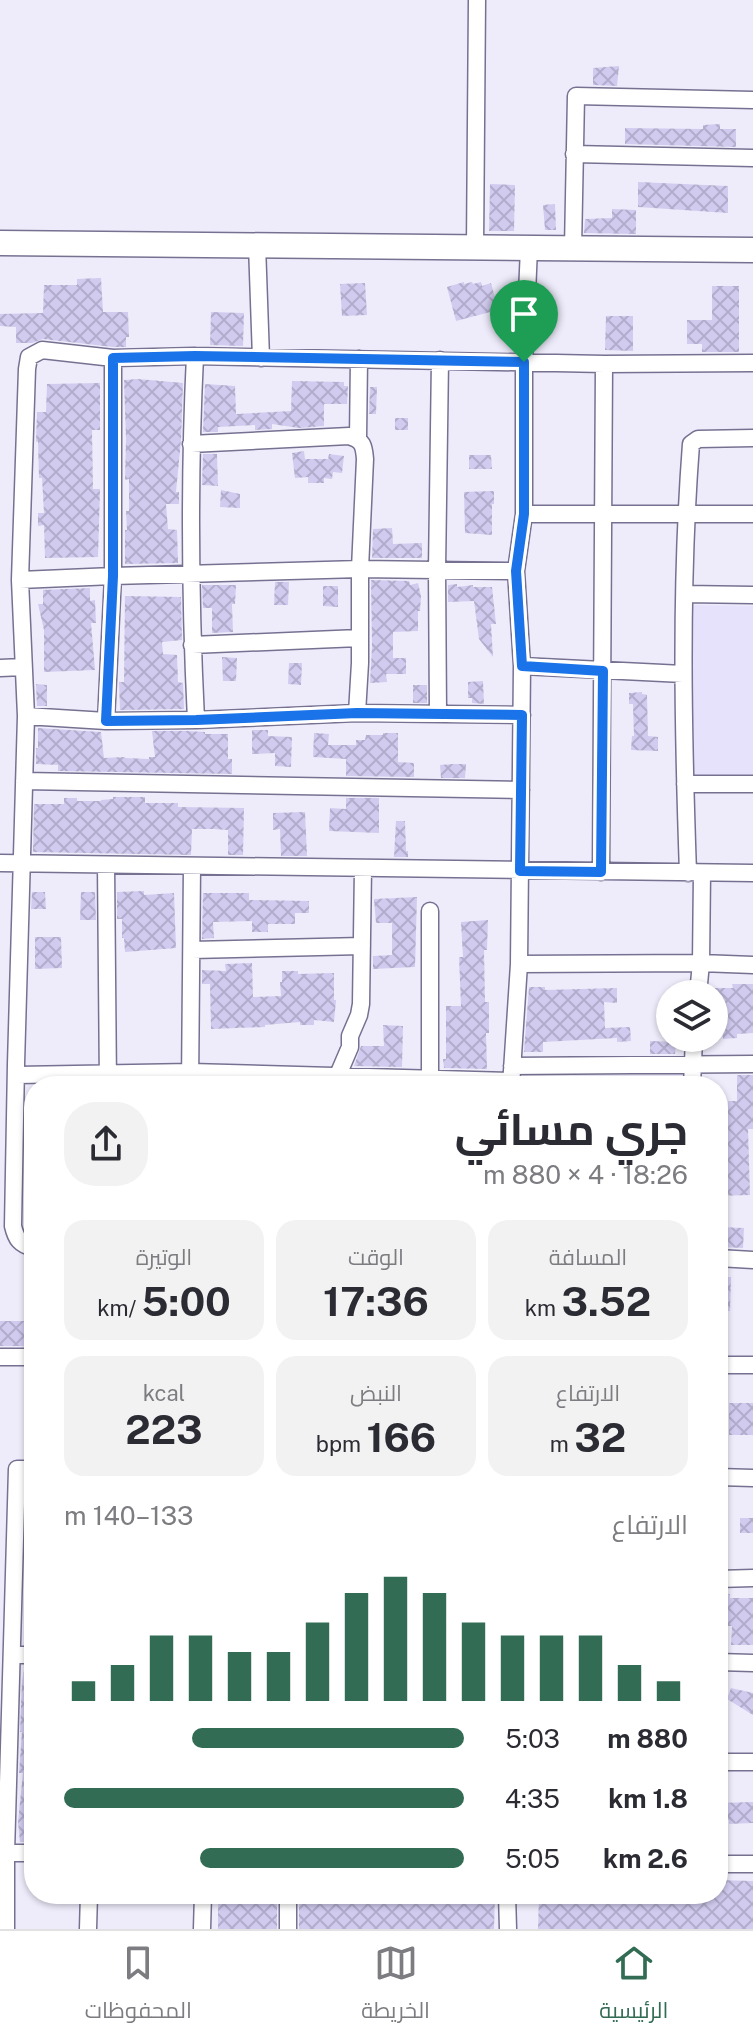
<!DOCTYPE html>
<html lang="ar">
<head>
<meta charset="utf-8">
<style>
  body { margin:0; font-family:"Public Sans",Cairo,sans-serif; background:#f2f2f3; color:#2b2b33; direction:rtl; height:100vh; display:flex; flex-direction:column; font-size:30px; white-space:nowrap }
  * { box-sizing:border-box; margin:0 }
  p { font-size:26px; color:#7c7c81 }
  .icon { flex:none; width:44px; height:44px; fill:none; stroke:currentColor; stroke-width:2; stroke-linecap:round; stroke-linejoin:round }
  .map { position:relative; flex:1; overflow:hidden; direction:ltr }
  .panel { position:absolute; left:24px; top:1076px; width:704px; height:828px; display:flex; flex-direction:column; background:#fff; border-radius:32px; box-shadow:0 2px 6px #0004; direction:rtl }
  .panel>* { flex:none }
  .controls { position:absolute; left:656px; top:980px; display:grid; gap:16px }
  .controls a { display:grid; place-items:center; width:72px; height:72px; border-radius:50%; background:#fff; box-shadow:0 2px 6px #0004; font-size:40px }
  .pin { position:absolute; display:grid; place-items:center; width:68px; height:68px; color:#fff; margin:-82px -34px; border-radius:50% 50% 50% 0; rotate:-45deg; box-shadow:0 0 8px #0007 }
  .pin .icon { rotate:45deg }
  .round { display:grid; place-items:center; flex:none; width:84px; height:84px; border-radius:32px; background:#f2f2f3 }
  .overview { display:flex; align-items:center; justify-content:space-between; height:136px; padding:0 40px }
  h1 { font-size:44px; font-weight:700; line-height:60px }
  .stats { display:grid; grid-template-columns:repeat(3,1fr); gap:12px; height:136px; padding:8px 40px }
  .stats div { display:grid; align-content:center; border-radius:20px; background:#f2f2f3; text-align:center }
  .stats b { font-size:40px; font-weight:700 }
  .stats small { font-size:22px; font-weight:400 }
  .stats p { font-size:22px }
  .chart { height:224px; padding:16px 40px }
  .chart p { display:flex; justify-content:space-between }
  .chart svg { width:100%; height:144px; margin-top:8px; stroke:#336c54; stroke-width:6 }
  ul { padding:0 40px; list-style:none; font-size:26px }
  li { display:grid; grid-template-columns:128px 96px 1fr; align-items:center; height:60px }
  li i { height:20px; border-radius:10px; background:#336c54 }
  .tabs { display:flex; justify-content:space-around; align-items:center; height:112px; border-top:2px solid #e1e1e2; background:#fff; font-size:22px; color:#7c7c81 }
  .tabs a { display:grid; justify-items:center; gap:4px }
  .tabs .selected { color:#336c54 }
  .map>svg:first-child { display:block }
  .built { fill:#e6e2fc }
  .building { fill:url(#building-cross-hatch) }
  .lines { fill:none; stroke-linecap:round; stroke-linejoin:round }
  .street-casing { stroke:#767191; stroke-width:19 }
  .secondary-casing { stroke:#767191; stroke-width:27 }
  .street { stroke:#fff; stroke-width:16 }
  .secondary { stroke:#fff; stroke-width:24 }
  .route-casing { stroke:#fff; stroke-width:16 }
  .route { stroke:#1a73e8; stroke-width:10 }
</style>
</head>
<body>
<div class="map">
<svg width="753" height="1929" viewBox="0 0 753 1929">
  <defs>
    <pattern id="building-cross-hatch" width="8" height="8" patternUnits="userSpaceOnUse" patternTransform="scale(2)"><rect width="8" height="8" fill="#d1cbef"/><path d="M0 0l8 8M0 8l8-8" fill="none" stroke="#b2adcc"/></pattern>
  </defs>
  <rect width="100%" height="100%" fill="#eeecfb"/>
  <!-- built -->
  <path class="built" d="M 690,605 L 753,606 L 753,779 L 692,778 Z"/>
  <!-- building -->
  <path class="building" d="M 619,66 L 617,86 L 593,85 L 593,68 Z
    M 720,124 L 720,129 L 736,129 L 736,147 L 625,144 L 625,128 L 703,129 L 703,125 Z
    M 638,182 L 728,186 L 728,213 L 638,207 Z
    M 490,184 L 515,185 L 514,231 L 489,231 Z
    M 555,204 L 556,230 L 545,230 L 543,205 Z
    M 612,209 L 636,210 L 636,234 L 584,233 L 585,219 L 612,218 Z
    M 101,278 L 103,312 L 128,312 L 129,337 L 126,337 L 126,347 L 113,347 L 43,339 L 32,343 L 16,343 L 16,327 L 0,326 L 0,314 L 43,313 L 44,285 L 77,285 L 77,279 Z
    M 464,282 L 464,284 L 472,282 L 473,284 L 481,282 L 482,286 L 491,283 L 497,305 L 493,306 L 494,311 L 456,321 L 447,287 Z
    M 365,283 L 367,315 L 342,316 L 340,284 Z
    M 712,286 L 739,286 L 739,352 L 702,352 L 702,344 L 687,344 L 687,320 L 712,320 Z
    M 211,312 L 244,313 L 243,346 L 210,345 Z
    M 606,316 L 633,316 L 633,351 L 605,350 Z
    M 138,379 L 183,383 L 181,440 L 176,492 L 179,492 L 179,504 L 166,504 L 168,529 L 177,530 L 178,563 L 125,564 L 125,530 L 127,530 L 126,511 L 129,511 L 129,479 L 125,480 L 126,439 L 124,380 Z
    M 292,381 L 344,382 L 344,386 L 348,386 L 347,404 L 324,404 L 324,426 L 299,428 L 272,424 L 272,429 L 255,430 L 255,425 L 218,427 L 218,432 L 203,432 L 205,384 L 235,386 L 236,414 L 291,411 Z
    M 100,383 L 100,430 L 92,430 L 93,489 L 100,489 L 98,557 L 45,558 L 44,525 L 38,526 L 38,513 L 44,513 L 42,478 L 39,478 L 38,441 L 36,442 L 37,412 L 46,412 L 47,384 Z
    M 370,387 L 377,387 L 376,414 L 369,414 Z
    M 395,418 L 408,418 L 408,430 L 395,430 Z
    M 304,451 L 305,459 L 328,459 L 329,454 L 344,456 L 342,473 L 333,472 L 332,479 L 324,478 L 324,483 L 308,483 L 308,477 L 295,478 L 292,453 Z
    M 203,454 L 217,454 L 218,486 L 202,485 Z
    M 469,455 L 491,455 L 492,469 L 469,469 Z
    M 221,490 L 240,494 L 240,508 L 220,507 Z
    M 494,491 L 494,504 L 492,504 L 492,535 L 465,533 L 464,492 Z
    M 392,528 L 393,544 L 422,543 L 422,558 L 372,558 L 373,529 Z
    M 371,580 L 409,581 L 410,585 L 418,583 L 421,596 L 420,611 L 418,611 L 418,631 L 393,632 L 393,658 L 406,658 L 406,674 L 386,674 L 387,682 L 370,683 L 372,647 Z
    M 275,582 L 289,582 L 288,605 L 274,605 Z
    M 457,584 L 457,587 L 473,585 L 473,587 L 492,587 L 496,624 L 491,624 L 493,657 L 479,639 L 474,601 L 448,602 L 448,585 Z
    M 202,585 L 236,585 L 235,604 L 232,604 L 233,632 L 212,633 L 212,608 L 203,608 Z
    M 323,586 L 338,586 L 338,607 L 323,606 Z
    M 90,588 L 90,601 L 95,600 L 96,623 L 91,623 L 95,670 L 44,672 L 44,630 L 38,604 L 43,604 L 43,590 Z
    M 125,596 L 181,597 L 182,640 L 162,642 L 163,654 L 177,655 L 178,682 L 183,683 L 184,709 L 120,710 L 119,682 L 124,682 Z
    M 222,657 L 237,658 L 236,681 L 223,681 Z
    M 289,663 L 302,663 L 301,685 L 288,684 Z
    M 483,681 L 484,704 L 472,703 L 472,698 L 468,698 L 468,682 Z
    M 36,684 L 47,685 L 47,706 L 37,706 Z
    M 413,685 L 427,685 L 427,703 L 413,703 Z
    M 642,692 L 642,694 L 647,695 L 648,736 L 658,737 L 658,751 L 631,750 L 632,736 L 634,736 L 633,704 L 629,704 L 629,693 Z
    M 38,728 L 101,732 L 104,758 L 125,757 L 125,758 L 149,759 L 149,757 L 155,757 L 152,731 L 187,731 L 205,732 L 205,734 L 228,734 L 228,759 L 232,759 L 232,774 L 58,771 L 58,765 L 36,764 L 36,748 L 38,748 Z
    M 252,730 L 268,730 L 268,736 L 292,737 L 291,767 L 275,766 L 275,753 L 252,754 Z
    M 314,733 L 329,734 L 328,745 L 356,745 L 356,740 L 365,740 L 366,735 L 383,735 L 383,733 L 398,733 L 398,762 L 414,763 L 414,777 L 346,776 L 346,759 L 313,757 Z
    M 453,764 L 466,764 L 465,778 L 441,778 L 440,765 Z
    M 113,797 L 145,797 L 145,803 L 178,803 L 178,807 L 244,808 L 243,855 L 228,855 L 228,830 L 213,829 L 192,829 L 191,855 L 33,852 L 34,804 L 64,804 L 64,798 L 77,798 L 77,801 L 101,801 L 101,800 L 113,799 Z
    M 346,798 L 379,798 L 379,833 L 329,831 L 330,808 L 346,809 Z
    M 305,812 L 307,856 L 281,856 L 280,829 L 273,830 L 273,813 Z
    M 396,821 L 405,821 L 406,851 L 408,851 L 408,857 L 394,857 Z
    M 144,891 L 144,895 L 174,893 L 176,948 L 125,952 L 124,938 L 122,938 L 122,919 L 117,919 L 117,892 Z
    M 32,892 L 45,892 L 46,909 L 31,909 Z
    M 81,892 L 95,892 L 96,920 L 80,920 Z
    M 203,893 L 249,893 L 249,900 L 309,901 L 309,913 L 295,913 L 295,924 L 268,924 L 268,932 L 252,932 L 252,921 L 213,922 L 214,938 L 202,939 Z
    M 417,897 L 415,967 L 373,969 L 373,956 L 392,955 L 392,923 L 376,923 L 374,899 Z
    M 488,920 L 487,950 L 484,950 L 485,1002 L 489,1002 L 489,1033 L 486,1033 L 487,1069 L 444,1068 L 443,1059 L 446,1059 L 446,1006 L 461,1006 L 459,957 L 463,957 L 461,922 Z
    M 35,937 L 61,937 L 62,968 L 35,969 Z
    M 252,963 L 253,997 L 281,996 L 280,982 L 282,982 L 282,971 L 298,971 L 298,974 L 334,973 L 334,1000 L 336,1000 L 334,1022 L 314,1020 L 314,1025 L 300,1025 L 300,1022 L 265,1025 L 265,1027 L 211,1029 L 210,984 L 202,984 L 202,970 L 226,971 L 225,964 Z
    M 732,984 L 753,984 L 753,1033 L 737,1034 L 737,1038 L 723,1039 L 722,1030 L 714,1030 L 714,988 L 733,988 Z
    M 529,987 L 545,987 L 545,990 L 617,988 L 617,1003 L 604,1002 L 605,1028 L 630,1027 L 631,1041 L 617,1042 L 617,1038 L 543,1042 L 543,1052 L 524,1052 Z
    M 383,1025 L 403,1026 L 402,1067 L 354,1066 L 361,1046 L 384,1046 Z
    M 650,1041 L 676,1042 L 675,1054 L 650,1054 Z
    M 737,1075 L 753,1075 L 753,1129 L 748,1129 L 750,1195 L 718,1196 L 718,1136 L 727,1136 L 728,1101 L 737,1101 Z
    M 650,1076 L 674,1076 L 674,1086 L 650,1086 Z
    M 718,1227 L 744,1228 L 743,1248 L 718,1247 Z
    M 718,1277 L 731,1277 L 730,1311 L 718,1311 Z
    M 0,1321 L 28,1321 L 28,1346 L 0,1346 Z
    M 729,1403 L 753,1403 L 753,1435 L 729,1435 Z
    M 740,1518 L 753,1518 L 753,1533 L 740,1533 Z
    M 718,1593 L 730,1594 L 730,1598 L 753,1598 L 753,1645 L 731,1645 L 732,1626 L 718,1626 Z
    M 25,1666 L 34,1666 L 34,1821 L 32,1822 L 32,1842 L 20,1842 L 18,1822 L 23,1773 L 19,1773 L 22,1732 L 20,1732 L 22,1681 Z
    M 731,1688 L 753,1693 L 753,1715 L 727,1699 Z
    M 753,1802 L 753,1823 L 729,1824 L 729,1820 L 718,1821 L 718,1803 Z
    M 718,1880 L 753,1881 L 753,1929 L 538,1929 L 539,1894 L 718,1894 Z
    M 218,1894 L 277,1894 L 277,1929 L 218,1929 Z
    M 299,1894 L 495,1894 L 494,1929 L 299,1929 Z"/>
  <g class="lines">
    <defs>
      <path id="street" d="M 574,154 L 753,158
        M 257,245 L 261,358
        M 475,247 L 477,0
        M 573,248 L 576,96 L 753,100
        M 195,356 C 189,478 190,599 196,720
        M 358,438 L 359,359
        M 191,444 L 349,436 C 363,440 364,446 365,459 L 360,569 L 360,663 L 357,713
        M 524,514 L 753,514
        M 20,580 L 113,576 L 360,569 L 516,571
        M 685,594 L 753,595
        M 192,645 L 359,638
        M 522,666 L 683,674
        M 0,668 L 23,667
        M 438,714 L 437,570 L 440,360
        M 26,716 L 106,721 L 196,720 L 357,713 L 522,715
        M 106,721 L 113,576 L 113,358
        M 24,781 L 521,790
        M 685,784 L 753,784
        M 0,863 L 753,873
        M 106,865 L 108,1086
        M 601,872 L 604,364
        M 688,873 C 683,730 680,587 691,444 L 698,439 L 753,438
        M 192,950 L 362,946
        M 519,964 L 701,963 L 753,965
        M 698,994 L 701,963 L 702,873
        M 512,1066 L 753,1064
        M 17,1075 L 191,1072 L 511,1081
        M 340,1082 L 338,1075 L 350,1047 L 350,1036 L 359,1015 L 361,1004 L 363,868
        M 430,1085 L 430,911
        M 190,1086 L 192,866
        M 511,1086 L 519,964 L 522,666 L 516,571 L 524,514 L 524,362 L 529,248
        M 692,1086 L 694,1038
        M 34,1248 C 20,1245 16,1239 13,1226 L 16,1064 L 26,716 L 20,580 L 27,369 L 29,357 L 42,350 L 113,358 L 195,356 L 604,364 L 753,363
        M 718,1258 L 753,1260
        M 0,1357 L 34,1357
        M 718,1365 L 753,1365
        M 718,1477 L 753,1478
        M 718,1579 L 753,1578
        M 12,1655 L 34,1655
        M 718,1662 L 753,1663
        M 718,1762 L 753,1762
        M 0,1853 L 34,1853
        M 718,1864 L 753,1864
        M 507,1894 L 508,1929
        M 6,1929 L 6,1853 L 17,1469 L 34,1469
        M 88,1929 L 89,1894
        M 202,1929 L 203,1894
        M 288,1929 L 288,1894"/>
      <path id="secondary" d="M 0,243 L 753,250"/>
    </defs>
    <!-- street casing -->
    <use href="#street" class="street-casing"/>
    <!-- secondary casing -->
    <use href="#secondary" class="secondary-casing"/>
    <!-- street -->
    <use href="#street" class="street"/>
    <!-- secondary -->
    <use href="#secondary" class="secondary"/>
  </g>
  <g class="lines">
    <defs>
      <path id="route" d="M 195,356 L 524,362 L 524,514 L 516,571 L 522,666 L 603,671 L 601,872 L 520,871 L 522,715 L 357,713 L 196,720 L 106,721 L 113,576 L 113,358 Z"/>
    </defs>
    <!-- route casing -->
    <use href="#route" class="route-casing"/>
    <!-- route -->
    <use href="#route" class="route"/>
  </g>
</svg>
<div class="controls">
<a><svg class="icon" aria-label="layers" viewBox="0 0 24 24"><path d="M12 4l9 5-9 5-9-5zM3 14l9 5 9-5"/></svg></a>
</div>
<div class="pin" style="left:524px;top:362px;background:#1e9e55"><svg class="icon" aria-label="arrive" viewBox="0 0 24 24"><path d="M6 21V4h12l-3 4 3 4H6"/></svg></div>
<section class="panel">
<div class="overview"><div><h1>جري مسائي</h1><p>18:26 · 4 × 880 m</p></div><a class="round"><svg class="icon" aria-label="share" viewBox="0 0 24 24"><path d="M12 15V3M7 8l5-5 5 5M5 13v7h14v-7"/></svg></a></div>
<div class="stats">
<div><p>المسافة</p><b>3.52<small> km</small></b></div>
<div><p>الوقت</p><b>17:36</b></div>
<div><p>الوتيرة</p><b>5:00<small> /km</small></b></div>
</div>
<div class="stats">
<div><p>الارتفاع</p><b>32<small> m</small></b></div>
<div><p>النبض</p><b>166<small> bpm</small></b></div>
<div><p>kcal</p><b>223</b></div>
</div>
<div class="chart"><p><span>الارتفاع</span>133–140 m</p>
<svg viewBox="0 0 160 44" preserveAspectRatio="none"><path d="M5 44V38M15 44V33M25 44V24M35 44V24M45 44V29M55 44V29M65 44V20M75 44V11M85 44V6M95 44V11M105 44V20M115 44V24M125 44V24M135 44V24M145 44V33M155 44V38"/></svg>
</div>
<ul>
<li><b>880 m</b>5:03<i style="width:68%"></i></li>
<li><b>1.8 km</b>4:35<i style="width:100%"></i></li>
<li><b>2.6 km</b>5:05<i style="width:66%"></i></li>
</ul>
</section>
</div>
<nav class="tabs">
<a class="selected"><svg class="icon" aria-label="home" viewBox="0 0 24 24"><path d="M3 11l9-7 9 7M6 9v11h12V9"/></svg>الرئيسية</a>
<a><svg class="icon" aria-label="map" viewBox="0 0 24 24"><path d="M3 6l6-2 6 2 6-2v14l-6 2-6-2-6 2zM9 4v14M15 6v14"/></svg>الخريطة</a>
<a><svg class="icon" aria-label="saved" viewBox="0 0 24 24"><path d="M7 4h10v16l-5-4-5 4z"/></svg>المحفوظات</a>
</nav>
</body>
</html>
